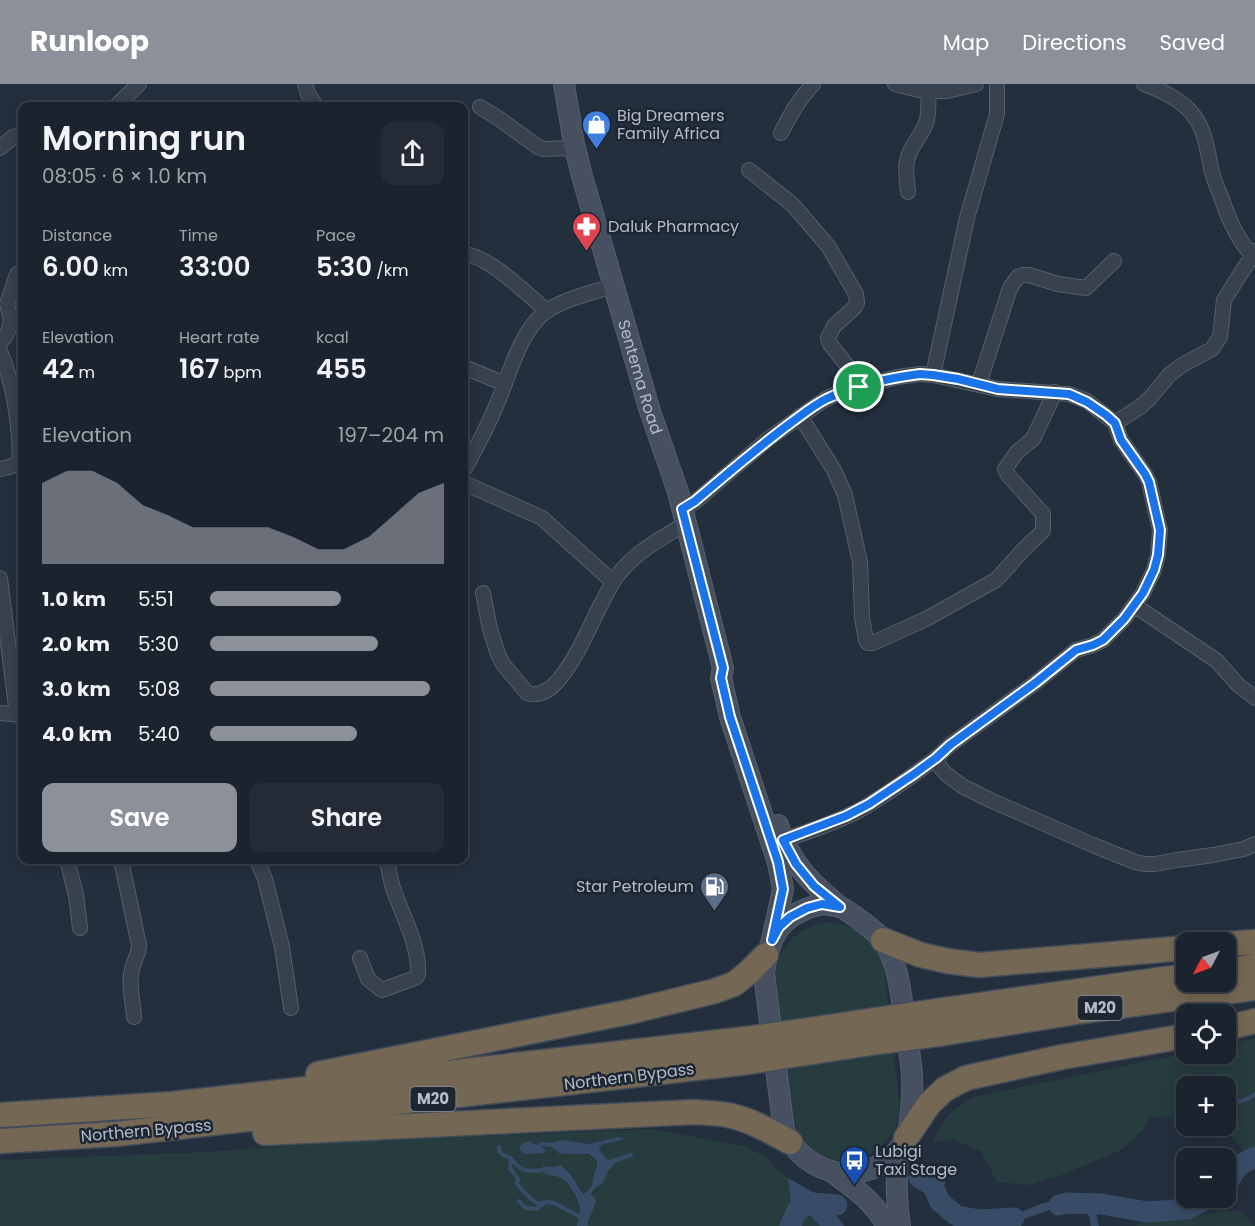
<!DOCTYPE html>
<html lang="en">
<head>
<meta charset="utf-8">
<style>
  body { margin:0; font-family:Poppins,sans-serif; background:#242b36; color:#f1f3f6; height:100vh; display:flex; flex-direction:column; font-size:22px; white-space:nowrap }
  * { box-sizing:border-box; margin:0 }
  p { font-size:20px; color:#a0a4aa }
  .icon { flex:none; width:33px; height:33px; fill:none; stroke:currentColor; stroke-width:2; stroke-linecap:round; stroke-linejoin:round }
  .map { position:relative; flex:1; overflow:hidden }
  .drawer { position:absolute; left:18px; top:18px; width:450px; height:762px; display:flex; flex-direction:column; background:#1b232e; border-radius:12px; box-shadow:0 3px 15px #0003,0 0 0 2px #39404a }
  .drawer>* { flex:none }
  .needle { width:39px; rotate:229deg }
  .controls { position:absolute; left:1176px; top:848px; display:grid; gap:12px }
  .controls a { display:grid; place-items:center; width:60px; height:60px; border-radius:12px; background:#1b232e; box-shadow:0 3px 15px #0003,0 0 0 2px #39404a; font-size:30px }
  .pin { position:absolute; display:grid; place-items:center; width:51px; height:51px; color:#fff; margin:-26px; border:3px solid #fff; border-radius:50%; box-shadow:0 2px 6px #0007 }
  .round { display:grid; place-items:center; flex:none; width:63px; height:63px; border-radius:12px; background:#242b36 }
  .summary { display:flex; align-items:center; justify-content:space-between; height:102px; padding:0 24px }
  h1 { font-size:33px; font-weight:600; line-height:45px }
  .stats { display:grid; grid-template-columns:repeat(3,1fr); gap:9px; height:102px; padding:6px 24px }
  .stats div { display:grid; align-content:center }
  .stats b { font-size:26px; font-weight:600 }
  .stats small { font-size:16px; font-weight:400 }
  .stats p { font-size:16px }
  .chart { height:168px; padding:12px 24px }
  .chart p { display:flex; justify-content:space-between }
  .chart svg { width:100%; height:108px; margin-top:6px; fill:#8c9099; opacity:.7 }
  .primary-button { display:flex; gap:12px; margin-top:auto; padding:12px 24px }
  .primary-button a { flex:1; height:69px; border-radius:12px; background:#8c9099; color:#fff; font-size:24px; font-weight:600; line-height:69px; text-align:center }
  .primary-button a+a { background:#242b36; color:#f1f3f6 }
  ul { padding:0 24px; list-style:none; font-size:20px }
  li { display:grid; grid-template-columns:96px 72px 1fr; align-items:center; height:45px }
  li i { height:15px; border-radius:8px; background:#8c9099 }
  header { display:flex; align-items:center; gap:36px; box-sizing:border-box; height:84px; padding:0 30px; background:#8c9099; color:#fff }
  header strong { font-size:28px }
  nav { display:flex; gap:33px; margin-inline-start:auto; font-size:21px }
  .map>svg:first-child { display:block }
  .green { fill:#263c3f; fill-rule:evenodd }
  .water { fill:#394c67 }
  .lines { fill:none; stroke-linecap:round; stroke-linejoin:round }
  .stream { stroke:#394c67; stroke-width:4 }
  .river { stroke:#394c67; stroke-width:21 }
  .street-casing { stroke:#565f6c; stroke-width:16 }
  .secondary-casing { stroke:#565f6c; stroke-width:22 }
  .highway-casing { stroke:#434c59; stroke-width:27 }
  .street { stroke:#38414e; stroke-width:14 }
  .secondary { stroke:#465061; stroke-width:20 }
  .highway { stroke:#746855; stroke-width:24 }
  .highway-bridge-casing { stroke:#434c59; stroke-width:27; stroke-linecap:butt }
  .highway-bridge { stroke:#746855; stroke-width:24 }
  .route-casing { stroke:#fff; stroke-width:12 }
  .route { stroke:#1a73e8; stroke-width:8 }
  .labels { text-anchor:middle; stroke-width:5; stroke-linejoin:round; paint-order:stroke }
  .shield { fill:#1d2633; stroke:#878f9c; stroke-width:1.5 }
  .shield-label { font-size:15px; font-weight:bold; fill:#b4bcc9 }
  .poi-label { font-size:16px; fill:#b4bcc9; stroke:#1d2633; text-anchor:start }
  .street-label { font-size:16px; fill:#b4bcc9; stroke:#1d2633 }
</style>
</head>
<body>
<header>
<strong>Runloop</strong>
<nav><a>Map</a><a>Directions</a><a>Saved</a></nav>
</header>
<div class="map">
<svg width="1255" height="1142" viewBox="0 0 1255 1142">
  <rect width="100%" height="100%" fill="#242f3e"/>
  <!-- green -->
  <path class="green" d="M 829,838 C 858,843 870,851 883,878 L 900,1024 C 898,1030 898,1037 896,1042 C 882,1075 838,1088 810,1065 C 801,1057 797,1048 792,1038 L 775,893 C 781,858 795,845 829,838 Z
    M 1255,954 L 1255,1069 L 1244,1068 L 1223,1041 L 1226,1041 L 1226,1002 L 1186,1002 L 1186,1032 L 1151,1033 L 1143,1046 L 1121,1066 L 1064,1090 L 1030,1101 L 997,1098 L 981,1067 L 951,1055 L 933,1058 C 943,1035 952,1025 974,1013 L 1187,969 L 1226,969 L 1226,961 Z
    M 651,1045 L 745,1062 L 767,1074 L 774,1083 L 788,1094 L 792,1128 L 796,1134 L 798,1129 L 808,1129 L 820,1142 L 588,1142 L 588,1137 L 595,1118 L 583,1110 L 581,1105 L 561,1081 L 554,1083 L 543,1082 L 548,1091 L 559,1093 L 566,1097 L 576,1112 L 580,1123 L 577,1142 L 0,1142 L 0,1076 L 208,1068 L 327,1059 ZM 617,1053 L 624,1055 L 601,1061 L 599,1066 L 608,1076 L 609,1086 L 603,1099 L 597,1084 L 597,1077 C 583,1065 579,1071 563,1071 L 553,1058 L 563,1056 L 590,1060 Z
    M 1188,1125 L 1196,1130 L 1219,1127 L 1241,1127 L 1254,1142 L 1136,1142 L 1148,1128 Z"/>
  <!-- water -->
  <path class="water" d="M 617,1053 L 625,1055 L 601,1061 L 599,1066 L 608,1076 L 611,1075 L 615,1081 L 609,1086 L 603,1099 L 597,1103 L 592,1101 L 595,1087 L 597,1084 L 597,1077 L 589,1070 L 560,1070 L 554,1064 L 553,1058 L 563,1056 L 590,1060 Z
    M 529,1057 L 545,1065 L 545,1069 L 525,1070 L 520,1066 L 520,1061 Z
    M 561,1081 L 570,1090 L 583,1110 L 587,1108 L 594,1113 L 596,1118 L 588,1137 L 588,1142 L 577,1142 L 580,1123 L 576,1112 L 566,1097 L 559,1093 L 548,1091 L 542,1082 L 554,1083 Z
    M 934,1085 L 941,1086 L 946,1094 L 945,1100 L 928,1103 L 920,1100 L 917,1090 L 922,1086 Z
    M 788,1094 L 824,1114 L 834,1117 L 838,1128 L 836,1131 L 844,1142 L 820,1142 L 808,1129 L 798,1129 L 796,1134 L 792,1128 Z
    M 1068,1114 L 1084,1115 L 1094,1120 L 1099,1142 L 1091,1142 L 1086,1120 L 1071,1123 L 1063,1123 L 1049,1126 L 1021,1136 L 983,1142 L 982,1140 L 986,1136 L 1001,1131 L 1018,1129 L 1044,1119 Z"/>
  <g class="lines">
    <!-- stream -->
    <path class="stream" d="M 1226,1020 C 1236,1018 1247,1017 1255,1010
      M 499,1063 L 499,1067 L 503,1071 L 511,1074 L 510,1084 L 518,1095 L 517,1100 C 524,1108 530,1116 539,1120 L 547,1118 L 554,1119 L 582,1134
      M 536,1064 L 542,1060 L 553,1061 L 556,1064
      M 511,1075 C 522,1088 527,1088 544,1086 L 548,1089
      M 608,1080 L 613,1077 L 631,1071
      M 587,1111 L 597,1098
      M 519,1117 L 525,1124 L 536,1125 L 543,1120
      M 972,1142 L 977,1136"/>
    <!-- river -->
    <path class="river" d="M 919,1094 L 933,1102 L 940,1118 L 957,1132 L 980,1136 L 1014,1134
      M 1226,1101 C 1230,1097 1231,1093 1234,1088 C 1238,1082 1248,1076 1255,1073
      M 1059,1121 L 1066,1119 L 1101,1120 L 1148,1128 L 1188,1125 L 1210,1113
      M 790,1142 L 798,1125 L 812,1119 L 837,1121"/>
    <defs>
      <path id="street" d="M 305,0 L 308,10 L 316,22
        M 895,0 L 923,7 L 947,7 L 976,0
        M 1144,0 C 1160,6 1179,14 1191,28 C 1206,45 1207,67 1212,88 C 1214,96 1217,103 1220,110 C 1228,133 1237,157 1255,174
        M 116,22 L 139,0
        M 480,23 L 498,34 L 538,63 L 544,65 L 575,64
        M 781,49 C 791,29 798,17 813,0
        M 0,64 L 13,53 L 22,50
        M 749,86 L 793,121 L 828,162 L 856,210 L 857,219 L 855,223 L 834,242 L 828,254 L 830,260 L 849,284 L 859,303
        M 908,108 C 907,95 904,82 909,70 C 914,58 924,48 927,36 C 929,26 928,16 929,7
        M 1255,167 L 1224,216 L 1220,253 L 1212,265 L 1184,280 L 1170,290 L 1150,314 L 1140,323 L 1115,339 L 1121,356 L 1145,390 L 1149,398 L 1160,446 L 1158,471 L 1154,486 L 1143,509 L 1124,535 L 1103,556 L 1093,561 L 1076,566 L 1035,599 L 950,661 L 936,674 L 936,678 L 945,689 L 962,702 L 990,716 L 1093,761 L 1135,778 L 1145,780 L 1155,780 L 1177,776 L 1213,771 L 1244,765 L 1255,760
        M 464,170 C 489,172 527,210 547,227
        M 0,258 L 5,253 L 9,245 L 11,236 L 7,220 L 17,190
        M 0,267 C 14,300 19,339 20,375 C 16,383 8,383 0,385
        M 464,283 L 505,300
        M 933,291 L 967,134 L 997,30 L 997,0
        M 979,300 L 1010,204 L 1018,193 L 1023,191 L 1029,191 L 1058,200 L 1086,204 L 1114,177
        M 800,332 L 834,386 L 845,411 L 860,478 L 862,534 L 866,556 L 868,559 L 873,559 L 926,535 L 996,496 L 1025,464 L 1043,447 L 1043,430 L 1008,391 L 1005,385 L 1017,368 L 1033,355 L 1055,308
        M 464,386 C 477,363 489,340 499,315 C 510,288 521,247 544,229 C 563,215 591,209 613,202
        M 464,399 L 542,434 L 613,498
        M 682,425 L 695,418 L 768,355 L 824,316 L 838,309 L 897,293 L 920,290 L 933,291 L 998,305 L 1069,310 L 1087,317 L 1115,339
        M 0,494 L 17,631
        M 483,509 L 490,545 L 498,570 L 503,580 L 527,609 C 536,613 549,607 555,600 C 573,581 588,547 599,524 C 605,513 610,502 617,492 C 637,466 660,456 686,439
        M 1134,521 L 1217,577 L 1238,601 L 1255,614
        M 0,629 L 22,631
        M 783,756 C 808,748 834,739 858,727 C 885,712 911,693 936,674
        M 67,776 L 76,811 L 80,844
        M 121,776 L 139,861 C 139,870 134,876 132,885 C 128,900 133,917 134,933
        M 257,776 L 265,795 L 282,863 L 291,924
        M 360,874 L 368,895 L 382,906 L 415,894 L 418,891 C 420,862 402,831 393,804 C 390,795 389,785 387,776"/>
      <g id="secondary">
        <path id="s1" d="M 564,0 L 574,60 L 582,92 L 649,324 L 678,408 L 723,584 L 721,594 L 730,633 L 778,779 L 783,805 L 772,856"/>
        <path d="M 778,741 C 790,779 810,798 840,823"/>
        <path d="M 822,820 C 827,821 834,821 840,823 C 849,827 877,848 883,856 C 900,880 902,921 906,948 C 908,963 912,979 912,994 C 913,1009 911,1043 905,1056 C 897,1071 886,1079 871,1085 C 835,1098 801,1080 784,1047 L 764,890 C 769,850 781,830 822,820 Z"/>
        <path d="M 898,1068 C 896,1093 896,1117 900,1142"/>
        <path d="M 832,1088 C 855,1105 873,1116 887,1142"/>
      </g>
      <path id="highway" d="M 883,856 L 921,871 L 947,877 L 979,881 L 1186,864
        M 1226,860 L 1255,858
        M 1226,887 L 1255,882
        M 944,926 L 1186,892
        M 1226,944 L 1255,937
        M 802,947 L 875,936
        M 945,949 L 1083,927 L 1255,904
        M 806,969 L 878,958
        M 318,990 L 629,928 L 715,907 L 734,900 L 748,889 L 766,871
        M 0,1031 L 172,1020 L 746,955
        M 265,1049 L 694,1028 C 707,1029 720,1029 732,1032 C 753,1037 771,1048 790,1058
        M 906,1054 L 929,1020 L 945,1005 L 966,994 L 1062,973 L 1186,952
        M 0,1057 L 116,1050 L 749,978"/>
    </defs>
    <!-- street casing -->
    <use href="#street" class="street-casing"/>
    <!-- secondary casing -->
    <use href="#secondary" class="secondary-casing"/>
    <!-- highway casing -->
    <use href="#highway" class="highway-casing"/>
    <!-- street -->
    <use href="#street" class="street"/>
    <!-- secondary -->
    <use href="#secondary" class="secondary"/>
    <!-- highway -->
    <use href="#highway" class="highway"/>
    <defs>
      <path id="highway-bridge" d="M 875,936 L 944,926
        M 746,955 L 802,947
        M 878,958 L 945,949
        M 749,978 L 806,969"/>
    </defs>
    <!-- highway-bridge casing -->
    <use href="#highway-bridge" class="highway-bridge-casing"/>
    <!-- highway-bridge -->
    <use href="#highway-bridge" class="highway-bridge"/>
  </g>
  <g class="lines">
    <defs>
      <path id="route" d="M 920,290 L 933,291 L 958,295 L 998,305 L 1069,310 L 1087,318 L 1106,331 L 1115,339 L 1121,356 L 1145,390 L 1149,398 L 1160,446 L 1158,471 L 1154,486 L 1143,509 L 1124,535 L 1103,556 L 1093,561 L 1076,566 L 1035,599 L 950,661 L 936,674 L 914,690 L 869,720 L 846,732 L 783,756 L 796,780 L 814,802 L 840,823 L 822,820 L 807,824 L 790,833 L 779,843 L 772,856 L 783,805 L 778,778 L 730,633 L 721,594 L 723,584 L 682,425 L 695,417 C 727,390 758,363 792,338 C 803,330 814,321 826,315 C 855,301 889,294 920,290 Z"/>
    </defs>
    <!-- route casing -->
    <use href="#route" class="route-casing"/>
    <!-- route -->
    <use href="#route" class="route"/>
  </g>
  <!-- icons -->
  <defs>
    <symbol id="shop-pin" viewBox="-11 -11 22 30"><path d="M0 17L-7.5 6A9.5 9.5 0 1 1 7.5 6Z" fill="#3f7fe0" stroke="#1d2633"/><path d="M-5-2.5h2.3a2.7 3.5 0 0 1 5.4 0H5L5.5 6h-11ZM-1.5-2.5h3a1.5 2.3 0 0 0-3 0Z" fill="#fff"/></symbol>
    <symbol id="pharmacy-pin" viewBox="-11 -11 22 30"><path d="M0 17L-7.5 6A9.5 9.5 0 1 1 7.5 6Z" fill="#e0444e" stroke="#1d2633"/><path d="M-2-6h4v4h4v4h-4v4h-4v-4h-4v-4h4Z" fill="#fff"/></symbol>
    <symbol id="fuel-pin" viewBox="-11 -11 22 30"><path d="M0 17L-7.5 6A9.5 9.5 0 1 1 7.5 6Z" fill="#5c6f8a" stroke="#1d2633"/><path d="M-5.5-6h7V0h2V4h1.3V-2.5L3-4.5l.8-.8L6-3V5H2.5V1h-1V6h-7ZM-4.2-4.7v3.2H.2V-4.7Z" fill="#fff"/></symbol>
    <symbol id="bus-pin" viewBox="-11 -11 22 30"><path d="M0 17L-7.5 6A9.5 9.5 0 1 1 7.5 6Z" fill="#1a4fb4" stroke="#1d2633"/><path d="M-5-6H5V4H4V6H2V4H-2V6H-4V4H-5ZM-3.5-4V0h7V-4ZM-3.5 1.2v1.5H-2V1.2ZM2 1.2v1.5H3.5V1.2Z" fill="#fff"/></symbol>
  </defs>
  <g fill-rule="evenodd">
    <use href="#shop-pin" x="580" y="24" width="33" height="45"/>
    <use href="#pharmacy-pin" x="570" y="126" width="33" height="45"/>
    <use href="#fuel-pin" x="698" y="786" width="33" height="45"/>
    <use href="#bus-pin" x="838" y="1060" width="33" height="45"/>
  </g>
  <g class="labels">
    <!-- shield labels -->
    <g class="shield">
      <rect x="1077.5" y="912" width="45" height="24" rx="4.5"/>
      <rect x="410.5" y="1003" width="45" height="24" rx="4.5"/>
    </g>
    <g class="shield-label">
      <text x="1100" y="929">M20</text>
      <text x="433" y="1020">M20</text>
    </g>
    <!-- poi labels -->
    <g class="poi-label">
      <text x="617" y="37">Big Dreamers<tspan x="617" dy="18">Family Africa</tspan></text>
      <text x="608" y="148">Daluk Pharmacy</text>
      <text x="694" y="808" text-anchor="end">Star Petroleum</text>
      <text x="875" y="1073">Lubigi<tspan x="875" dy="18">Taxi Stage</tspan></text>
    </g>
    <!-- street labels -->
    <g class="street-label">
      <text dy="6" stroke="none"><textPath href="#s1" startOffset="303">Sentema Road</textPath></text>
      <text transform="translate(629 992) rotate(-7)" y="6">Northern Bypass</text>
      <text transform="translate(146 1046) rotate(-5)" y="6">Northern Bypass</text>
    </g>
  </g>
</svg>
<div class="controls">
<a><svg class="needle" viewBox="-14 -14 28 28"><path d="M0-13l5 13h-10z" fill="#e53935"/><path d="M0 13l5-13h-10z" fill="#a0a4aa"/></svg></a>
<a><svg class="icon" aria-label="locate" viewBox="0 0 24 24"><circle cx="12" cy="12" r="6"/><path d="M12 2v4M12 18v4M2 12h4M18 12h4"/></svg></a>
<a>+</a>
<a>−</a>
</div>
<div class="pin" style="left:859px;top:303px;background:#1e9e55"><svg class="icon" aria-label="arrive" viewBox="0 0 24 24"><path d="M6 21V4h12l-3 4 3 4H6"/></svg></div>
<section class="drawer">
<div class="summary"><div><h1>Morning run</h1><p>08:05 · 6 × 1.0 km</p></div><a class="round"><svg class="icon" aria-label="share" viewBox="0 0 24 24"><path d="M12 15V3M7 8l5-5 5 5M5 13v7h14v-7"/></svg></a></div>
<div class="stats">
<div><p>Distance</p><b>6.00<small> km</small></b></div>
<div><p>Time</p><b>33:00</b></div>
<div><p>Pace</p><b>5:30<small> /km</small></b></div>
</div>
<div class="stats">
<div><p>Elevation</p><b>42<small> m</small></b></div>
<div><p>Heart rate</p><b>167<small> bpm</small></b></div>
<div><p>kcal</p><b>455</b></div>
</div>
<div class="chart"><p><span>Elevation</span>197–204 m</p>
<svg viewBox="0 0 160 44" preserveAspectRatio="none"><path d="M0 44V11L10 6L20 6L30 11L40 20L50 24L60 29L70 29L80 29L90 29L100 33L110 38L120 38L130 33L140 24L150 15L160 11V44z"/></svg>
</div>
<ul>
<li><b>1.0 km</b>5:51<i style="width:56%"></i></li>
<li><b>2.0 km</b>5:30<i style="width:72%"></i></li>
<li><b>3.0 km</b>5:08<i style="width:94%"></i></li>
<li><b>4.0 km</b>5:40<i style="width:63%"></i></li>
</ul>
<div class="primary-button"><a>Save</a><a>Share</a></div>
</section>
</div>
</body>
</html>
